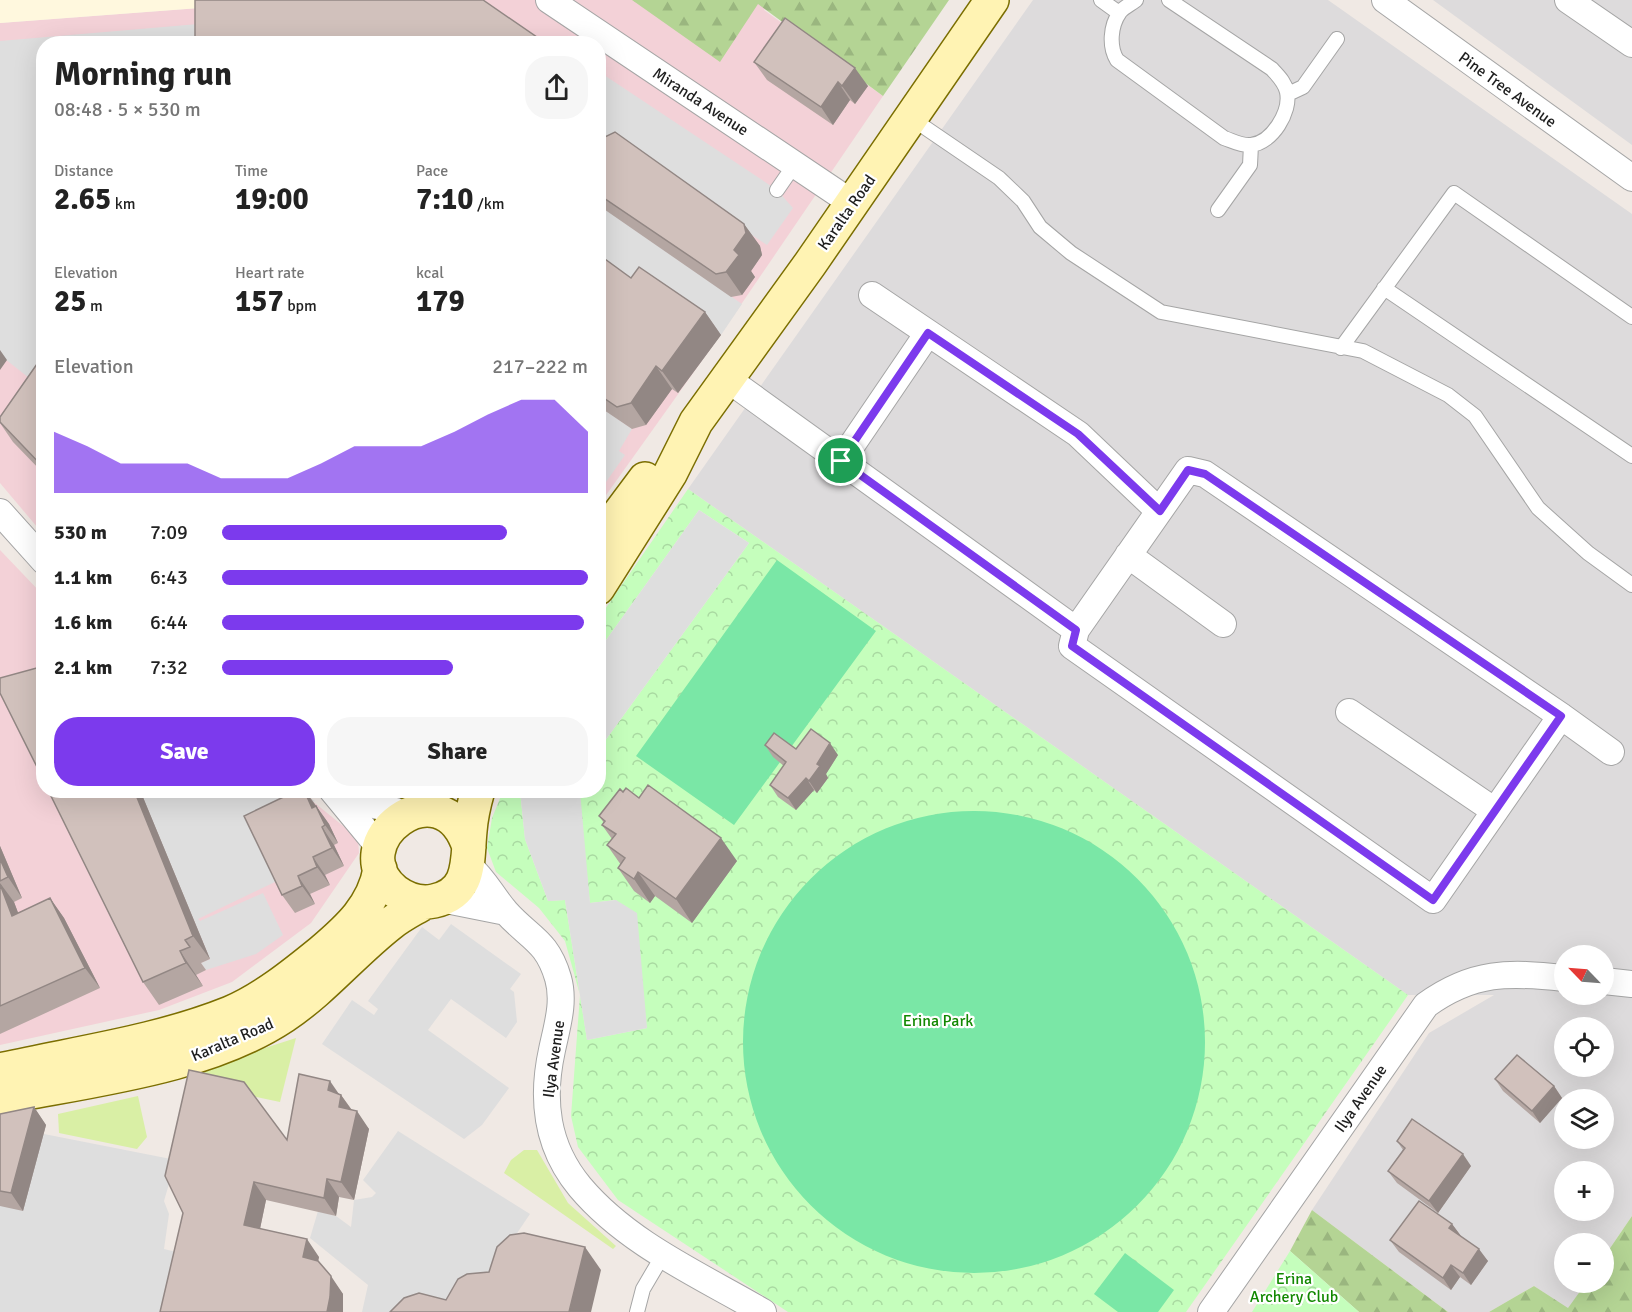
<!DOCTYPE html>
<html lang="en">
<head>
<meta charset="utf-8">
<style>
  body { margin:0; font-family:Signika,sans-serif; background:#f6f6f6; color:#222; height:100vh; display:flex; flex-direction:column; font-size:22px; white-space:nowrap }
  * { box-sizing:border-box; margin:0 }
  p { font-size:20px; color:#767676 }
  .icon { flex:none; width:33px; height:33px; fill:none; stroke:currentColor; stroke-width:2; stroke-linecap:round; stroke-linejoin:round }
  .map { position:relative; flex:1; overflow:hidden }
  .drawer { position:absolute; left:36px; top:36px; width:570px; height:762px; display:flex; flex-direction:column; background:#fff; border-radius:24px; box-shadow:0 6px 24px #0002 }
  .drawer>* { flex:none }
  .needle { width:39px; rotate:295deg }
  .tools { position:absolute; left:1554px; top:945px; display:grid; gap:12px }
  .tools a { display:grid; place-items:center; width:60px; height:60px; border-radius:50%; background:#fff; box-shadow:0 6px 24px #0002; font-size:30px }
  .pin { position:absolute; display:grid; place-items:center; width:51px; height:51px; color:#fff; margin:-26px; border:3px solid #fff; border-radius:50%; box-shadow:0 2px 6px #0007 }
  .round { display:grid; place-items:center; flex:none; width:63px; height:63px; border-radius:24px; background:#f6f6f6 }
  .summary { display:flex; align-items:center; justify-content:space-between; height:102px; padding:0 18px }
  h1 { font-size:33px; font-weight:800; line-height:45px }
  .metrics { display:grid; grid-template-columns:repeat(3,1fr); gap:9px; height:102px; padding:6px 18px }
  .metrics div { display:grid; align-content:center }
  .metrics b { font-size:30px; font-weight:800 }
  .metrics small { font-size:16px; font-weight:400 }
  .metrics p { font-size:16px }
  .chart { height:168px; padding:12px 18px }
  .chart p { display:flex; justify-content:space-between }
  .chart svg { width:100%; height:108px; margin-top:6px; fill:#7c3aed; opacity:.7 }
  .button { display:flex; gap:12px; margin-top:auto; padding:12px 18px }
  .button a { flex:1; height:69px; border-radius:24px; background:#7c3aed; color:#fff; font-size:24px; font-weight:800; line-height:69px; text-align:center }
  .button a+a { background:#f6f6f6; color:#222 }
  ul { padding:0 18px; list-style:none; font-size:20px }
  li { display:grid; grid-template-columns:96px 72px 1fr; align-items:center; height:45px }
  li i { height:15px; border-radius:8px; background:#7c3aed }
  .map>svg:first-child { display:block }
  .residential { fill:#dddbdc; fill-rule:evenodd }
  .commercial { fill:#f3d1d7 }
  .education { fill:#fff8de }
  .grass { fill:#d9efa5 }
  .forest { fill:url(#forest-firs) }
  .park { fill:url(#park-crowns) }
  .pitch { fill:#7ae7a6 }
  .parking { fill:#dedede }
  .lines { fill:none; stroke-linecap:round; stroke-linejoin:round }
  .lane-casing { stroke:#a5a5a5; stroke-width:16 }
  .street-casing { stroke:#a5a5a5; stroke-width:28 }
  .secondary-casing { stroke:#7b6e00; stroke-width:36 }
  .lane { stroke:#fff; stroke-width:14 }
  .street { stroke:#fff; stroke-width:26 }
  .secondary { stroke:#fff3b3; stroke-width:33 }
  .wall { fill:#b4a6a2 }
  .shaded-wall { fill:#928784 }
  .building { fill:#d1c1bc; stroke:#928784; stroke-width:1.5 }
  .route-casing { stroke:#fff; stroke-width:12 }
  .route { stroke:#7c3aed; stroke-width:8 }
  .labels { text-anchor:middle; stroke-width:4.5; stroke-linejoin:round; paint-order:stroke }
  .street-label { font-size:16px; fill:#1e1e1e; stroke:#fff }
  .park-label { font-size:16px; fill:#128801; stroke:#fff }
</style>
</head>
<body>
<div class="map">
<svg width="1632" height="1312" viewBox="0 0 1632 1312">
  <defs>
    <pattern id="forest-firs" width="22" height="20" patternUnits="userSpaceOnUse" patternTransform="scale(1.5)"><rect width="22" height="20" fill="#b4d494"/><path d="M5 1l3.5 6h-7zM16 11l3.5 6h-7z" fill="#9ab67f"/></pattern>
    <pattern id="park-crowns" width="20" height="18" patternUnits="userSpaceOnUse" patternTransform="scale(1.5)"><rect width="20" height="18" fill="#c5febc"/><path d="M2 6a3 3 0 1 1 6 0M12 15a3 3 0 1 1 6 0" fill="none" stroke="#a9d9a1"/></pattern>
  </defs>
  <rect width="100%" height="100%" fill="#f0e9e4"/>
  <!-- residential -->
  <path class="residential" d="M 1033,0 L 1328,0 L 1632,214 L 1632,1216 L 1604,1257 L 1604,1244 L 1564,1244 L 1564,1282 L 1586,1283 L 1568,1309 L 1534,1286 L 1489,1312 L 1448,1312 L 1312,1210 L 1429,1033 L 1494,995 L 1408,995 L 688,489 ZM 1564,956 L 1604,956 L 1604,994 L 1564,994 ZM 1564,1028 L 1604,1028 L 1604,1066 L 1564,1066 ZM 1564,1100 L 1604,1100 L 1604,1138 L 1564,1138 ZM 1564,1172 L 1604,1172 L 1604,1210 L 1564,1210 Z
    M 1433,0 L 1632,0 L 1632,145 Z"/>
  <!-- commercial -->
  <path class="commercial" d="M 306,0 L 770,0 L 764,10 L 883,96 L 721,334 L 599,505 L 598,44 L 44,44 L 43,534 L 0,483 L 0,23 Z
    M 0,550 L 43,595 L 44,790 L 300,791 L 358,838 L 359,853 L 311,923 L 232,982 L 159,1010 L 0,1045 Z"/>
  <!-- education -->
  <path class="education" d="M 0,0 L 306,0 L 0,23 Z"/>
  <!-- grass -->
  <path class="grass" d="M 296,1038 L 280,1102 L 189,1083 L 191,1072 Z
    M 138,1096 L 147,1137 L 137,1149 L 59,1133 L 58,1114 Z
    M 524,1150 L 537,1150 L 568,1203 L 616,1246 L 613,1249 L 504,1173 L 511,1160 Z"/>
  <!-- forest -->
  <path class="forest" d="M 632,0 L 949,0 L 883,96 L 758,4 L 720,62 Z
    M 1312,1210 L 1448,1312 L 1359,1312 L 1290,1251 Z
    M 1632,1216 L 1632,1312 L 1489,1312 L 1534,1286 L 1568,1308 L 1586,1283 L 1604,1282 L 1604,1257 Z"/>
  <!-- park -->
  <path class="park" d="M 688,489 L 1408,995 L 1186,1312 L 788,1312 L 618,1200 L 578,1147 L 571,1116 L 580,995 L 565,941 L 539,908 L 496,872 L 487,848 L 492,818 L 503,791 L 520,791 L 525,839 L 548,901 L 565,900 L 587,1040 L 647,1028 L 616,900 L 590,903 L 578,794 L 580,791 L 598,790 L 599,749 L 749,543 L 699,510 L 599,650 L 599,618 Z
    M 1290,1251 L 1359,1312 L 1252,1312 Z"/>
  <!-- pitch -->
  <path class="pitch" d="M 777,560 L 876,631 L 734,825 L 636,756 Z
    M743 1042a231 231 0 1 1 462 0a231 231 0 1 1-462 0Z
    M 1125,1253 L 1174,1290 L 1158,1312 L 1118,1312 L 1094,1294 Z"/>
  <!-- parking -->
  <path class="parking" d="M 210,23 L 211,43 L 44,44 L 43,389 L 0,355 L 0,41 Z
    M 598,71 L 777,190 L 793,208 L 767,245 L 630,155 L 599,144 Z
    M 599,205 L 742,304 L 721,335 L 655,289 L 599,265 Z
    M 599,406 L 632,429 L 619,451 L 625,455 L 599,492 Z
    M 699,510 L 749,543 L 599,749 L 599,650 Z
    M 140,791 L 299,791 L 315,801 L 252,827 L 277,881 L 198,919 L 200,921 L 263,893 L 283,935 L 256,954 L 206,970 L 201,963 L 210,959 Z
    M 520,791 L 580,791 L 590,903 L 616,900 L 637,913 L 647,1028 L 587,1040 L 565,900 L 548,901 L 525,839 Z
    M 451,924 L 521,974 L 510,989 L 514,992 L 517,1022 L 506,1038 L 451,999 L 428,1030 L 509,1088 L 482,1125 L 464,1139 L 322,1044 L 352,1000 L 374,1015 L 378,1009 L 368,1001 L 422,927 L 439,940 Z
    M 398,1131 L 530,1214 L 477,1292 L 413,1312 L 362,1312 L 368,1285 L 310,1238 L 318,1211 L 336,1216 L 351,1227 L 354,1200 L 372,1197 L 376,1193 L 363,1180 Z
    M 44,1134 L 176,1160 L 164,1201 L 169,1214 L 164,1249 L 180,1253 L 167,1312 L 0,1312 L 0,1206 Z"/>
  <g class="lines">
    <defs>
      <path id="lane" d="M 1101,0 L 1119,13
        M 1136,0 C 1131,4 1123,8 1120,12 C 1110,26 1109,47 1117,60 L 1224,138 C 1233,141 1241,146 1251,145 C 1272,143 1291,112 1287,92 C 1285,82 1278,76 1272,69 L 1169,0
        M 1288,94 L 1303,87 L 1337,39
        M 911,118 L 999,178 L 1023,201 L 1040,227 L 1071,253 L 1161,312 L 1363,351 L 1448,395 L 1475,416 L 1538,508 L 1588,553 L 1632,585
        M 777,190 L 795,164
        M 1218,210 L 1250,165 L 1251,145
        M 1384,288 L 1632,456
        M 1341,348 L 1454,193 L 1632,317
        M 637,1312 L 643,1289 L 663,1255"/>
      <path id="street" d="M 549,0 L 852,203
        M 1385,0 L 1632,178
        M 1568,0 L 1632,44
        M 872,295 L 1078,434 L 1159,511
        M 726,378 L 1076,630
        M 841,461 L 928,333
        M 0,512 L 44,561
        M 1128,555 L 1223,624
        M 1349,712 L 1495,811
        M 1561,716 L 1433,900 L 1072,646 L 1076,630 L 1188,470 L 1205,474 L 1561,716 L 1611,752
        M 332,790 L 379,847
        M 338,794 L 405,814
        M 469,866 C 485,880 492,896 506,912 C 529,938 547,940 558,978 C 565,1002 557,1026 552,1050 C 541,1100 546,1146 580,1187 C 628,1244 700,1275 763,1312
        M 441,899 L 506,912
        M 1604,981 L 1632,984
        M 1211,1312 L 1426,1005 C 1473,971 1509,972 1564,978"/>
      <path id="secondary" d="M 598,542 L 645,479
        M 598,588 L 670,474 L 696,422 L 810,264 L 992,0
        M 469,847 C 441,762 337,844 395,891 C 406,899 420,904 434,901 C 472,893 467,860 470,831 C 471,817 474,804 478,790
        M 0,1070 C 76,1053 158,1042 230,1013 C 263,999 294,974 321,952 C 348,929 374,906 380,869
        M 0,1098 C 90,1080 206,1068 284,1016 C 323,990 353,953 390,924 C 401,915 414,909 425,902"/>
    </defs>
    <!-- lane casing -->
    <use href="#lane" class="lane-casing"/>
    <!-- street casing -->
    <use href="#street" class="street-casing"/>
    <!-- secondary casing -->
    <use href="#secondary" class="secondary-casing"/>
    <!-- lane -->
    <use href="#lane" class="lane"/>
    <!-- street -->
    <use href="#street" class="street"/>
    <!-- secondary -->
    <use href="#secondary" class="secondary"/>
  </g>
  <!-- wall -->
  <path class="wall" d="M 754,62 L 868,86 L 855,104 L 850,100 L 833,125 L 767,80 Z
    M 598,132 L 744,224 L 760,246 L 762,255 L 751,271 L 755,277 L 742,295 L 731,297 L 598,205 Z
    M 598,254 L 631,278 L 705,312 L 721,335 L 678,393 L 672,389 L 646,425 L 632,429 L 598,406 Z
    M 44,354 L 44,474 L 13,442 L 0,423 L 0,417 Z
    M 765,745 L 796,749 L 838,755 L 826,774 L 828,778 L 817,793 L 814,790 L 796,810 L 778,797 L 770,785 L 784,766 L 773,757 Z
    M 48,790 L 140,790 L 210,959 L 201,963 L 206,970 L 196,975 L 203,986 L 159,1005 L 143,982 Z
    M 298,790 L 305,790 L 329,824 L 338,843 L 334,845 L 344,866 L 325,875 L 330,885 L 310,894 L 315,904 L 295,913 L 282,895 Z
    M 623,792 L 639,798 L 737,861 L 692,923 L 655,896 L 650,903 L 634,891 L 618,868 L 621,865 L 607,845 L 612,839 L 602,825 L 604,823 L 599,816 Z
    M 0,846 L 22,898 L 14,902 L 18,913 L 50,898 L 64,918 L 100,988 L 0,1034 Z
    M 1495,1079 L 1554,1086 L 1562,1098 L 1540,1123 L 1503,1091 Z
    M 339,1094 L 341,1095 L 352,1110 L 369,1129 L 354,1200 L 339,1197 L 336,1216 L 266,1200 L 260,1229 L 319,1257 L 318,1261 L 343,1294 L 343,1312 L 160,1312 L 183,1213 L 287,1140 Z
    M 34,1107 L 46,1125 L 23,1211 L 0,1206 L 0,1114 Z
    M 1397,1141 L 1471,1166 L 1438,1213 L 1397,1183 L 1388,1171 L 1403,1150 Z
    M 1452,1224 L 1461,1236 L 1488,1261 L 1471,1285 L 1460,1277 L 1451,1290 L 1399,1252 L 1390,1240 Z"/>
  <!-- shaded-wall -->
  <path class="shaded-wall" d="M 855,68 L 868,86 L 855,104 L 842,86 Z
    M 838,82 L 850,100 L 833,125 L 821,107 Z
    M 744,224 L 760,246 L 762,255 L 751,271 L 755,277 L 742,295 L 726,272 Z
    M 705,312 L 721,335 L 678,393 L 662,371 Z
    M 0,350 L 7,360 L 0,370 Z
    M 656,366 L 672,389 L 646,425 L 631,403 Z
    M 830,743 L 838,755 L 826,774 L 828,778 L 817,793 L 809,781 L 817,764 Z
    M 806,778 L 814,790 L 796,810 L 788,798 Z
    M 134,790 L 140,790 L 210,959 L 193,936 Z
    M 304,790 L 316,806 L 325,825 L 312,808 Z
    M 316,806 L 329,824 L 338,843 L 325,825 Z
    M 322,827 L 334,845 L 344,866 L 332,848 Z
    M 721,838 L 737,861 L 692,923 L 676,899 Z
    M 0,846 L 22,898 L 8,877 L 0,859 Z
    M 313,857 L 325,875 L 330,885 L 317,867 Z
    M 638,872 L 655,896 L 650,903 L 634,879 Z
    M 298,876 L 310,894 L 315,904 L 302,886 Z
    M 0,883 L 14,902 L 27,936 L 12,916 Z
    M 50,898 L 64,918 L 100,988 L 85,968 Z
    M 180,951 L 196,975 L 203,986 L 186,963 Z
    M 330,1081 L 341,1097 L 341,1095 L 353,1112 L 351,1125 L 328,1090 Z
    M 1554,1086 L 1562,1098 L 1540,1123 L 1532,1111 Z
    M 34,1107 L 46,1125 L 23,1211 L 11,1193 Z
    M 357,1111 L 369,1129 L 354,1200 L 341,1182 Z
    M 1463,1154 L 1471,1166 L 1438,1213 L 1429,1201 Z
    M 327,1179 L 339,1197 L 336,1216 L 324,1198 Z
    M 254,1182 L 266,1200 L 257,1243 L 244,1225 Z
    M 1452,1224 L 1461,1236 L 1449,1228 Z
    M 307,1239 L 319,1257 L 315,1275 L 303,1257 Z
    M 585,1247 L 601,1270 L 591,1312 L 569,1312 Z
    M 1479,1249 L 1488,1261 L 1471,1285 L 1463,1273 Z
    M 1451,1265 L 1460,1277 L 1451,1290 L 1443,1278 Z
    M 331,1276 L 343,1294 L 343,1312 L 327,1312 Z"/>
  <!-- building -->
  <path class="building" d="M 195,0 L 483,0 L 547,44 L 195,44 Z
    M 785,18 L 855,68 L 842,86 L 838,82 L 821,107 L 754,62 Z
    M 598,132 L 605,137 L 615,132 L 744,224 L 746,233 L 734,250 L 739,255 L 726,272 L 716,274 L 598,194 Z
    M 598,254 L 631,278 L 639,267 L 705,312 L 662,371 L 656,366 L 631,403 L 617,407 L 598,394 Z
    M 44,354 L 44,468 L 0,422 L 0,417 Z
    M 44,666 L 44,781 L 0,693 L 0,678 Z
    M 811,729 L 830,743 L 817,764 L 820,766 L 809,781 L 806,778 L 788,798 L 770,785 L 786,762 L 765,745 L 774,733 L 796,749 Z
    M 648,785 L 721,838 L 676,899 L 638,872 L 634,879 L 618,868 L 625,858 L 607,845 L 616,834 L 602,825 L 605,821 L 599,816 L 620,789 L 623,792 L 626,788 L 639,798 Z
    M 48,790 L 134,790 L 193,936 L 185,940 L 190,947 L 180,951 L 186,963 L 143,982 Z
    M 298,790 L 304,790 L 312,808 L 316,806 L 325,825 L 322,827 L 332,848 L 313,857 L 317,867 L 298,876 L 302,886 L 282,895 L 244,816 Z
    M 0,859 L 8,877 L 0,881 Z
    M 0,884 L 12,916 L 50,898 L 85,968 L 0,1006 Z
    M 1517,1055 L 1554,1086 L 1532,1111 L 1495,1079 Z
    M 189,1070 L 244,1082 L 287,1140 L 299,1074 L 330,1081 L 328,1090 L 341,1095 L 339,1107 L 357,1111 L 341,1182 L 327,1179 L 324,1198 L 254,1182 L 244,1225 L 307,1239 L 303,1257 L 318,1261 L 331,1276 L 330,1297 L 327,1312 L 160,1312 L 183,1213 L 165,1176 Z
    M 34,1107 L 11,1193 L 0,1191 L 0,1114 Z
    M 1412,1119 L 1463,1154 L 1429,1201 L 1388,1171 L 1405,1148 L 1397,1141 Z
    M 1419,1201 L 1452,1224 L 1449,1228 L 1479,1249 L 1463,1273 L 1451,1265 L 1443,1278 L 1390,1240 Z
    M 524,1233 L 585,1247 L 569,1312 L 390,1312 L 404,1298 L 419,1293 L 446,1300 L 458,1279 L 467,1274 L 489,1272 L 497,1247 L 510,1235 Z"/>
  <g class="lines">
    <defs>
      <path id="route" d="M 928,333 L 1078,434 L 1160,511 L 1188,470 L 1205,474 L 1561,716 L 1433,900 L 1072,646 L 1076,630 L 841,461 Z"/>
    </defs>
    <!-- route casing -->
    <use href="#route" class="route-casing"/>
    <!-- route -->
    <use href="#route" class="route"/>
  </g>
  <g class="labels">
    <!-- street labels -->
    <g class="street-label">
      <text transform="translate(1508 89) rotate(36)" y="6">Pine Tree Avenue</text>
      <text transform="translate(701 101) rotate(33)" y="6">Miranda Avenue</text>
      <text transform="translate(846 212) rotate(-55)" y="6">Karalta Road</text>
      <text transform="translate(232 1039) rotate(-23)" y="6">Karalta Road</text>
      <text transform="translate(553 1059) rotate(-82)" y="6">Ilya Avenue</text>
      <text transform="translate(1360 1098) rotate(-55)" y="6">Ilya Avenue</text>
    </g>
    <!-- park labels -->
    <g class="park-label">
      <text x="938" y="1026">Erina Park</text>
      <text x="1294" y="1284">Erina<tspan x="1294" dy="18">Archery Club</tspan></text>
    </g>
  </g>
</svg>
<div class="tools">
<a><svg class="needle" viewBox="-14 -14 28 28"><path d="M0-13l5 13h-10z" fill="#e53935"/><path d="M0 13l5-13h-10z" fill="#767676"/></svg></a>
<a><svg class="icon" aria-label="locate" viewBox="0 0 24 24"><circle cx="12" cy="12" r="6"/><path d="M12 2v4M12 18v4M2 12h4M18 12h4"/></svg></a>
<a><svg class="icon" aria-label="layers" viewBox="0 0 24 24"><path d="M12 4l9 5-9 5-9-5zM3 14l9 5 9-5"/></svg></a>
<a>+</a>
<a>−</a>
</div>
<div class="pin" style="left:841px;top:461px;background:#1e9e55"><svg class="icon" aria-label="arrive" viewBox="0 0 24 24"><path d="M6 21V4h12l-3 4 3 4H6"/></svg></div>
<section class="drawer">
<div class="summary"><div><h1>Morning run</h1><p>08:48 · 5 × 530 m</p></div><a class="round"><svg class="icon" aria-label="share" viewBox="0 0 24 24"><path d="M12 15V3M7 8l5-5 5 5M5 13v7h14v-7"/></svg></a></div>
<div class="metrics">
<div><p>Distance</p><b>2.65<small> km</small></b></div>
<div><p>Time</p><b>19:00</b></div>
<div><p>Pace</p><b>7:10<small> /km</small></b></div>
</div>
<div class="metrics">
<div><p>Elevation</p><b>25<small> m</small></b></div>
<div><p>Heart rate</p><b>157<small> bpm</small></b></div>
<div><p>kcal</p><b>179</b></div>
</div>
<div class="chart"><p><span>Elevation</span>217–222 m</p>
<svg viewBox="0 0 160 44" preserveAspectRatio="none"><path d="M0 44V19L10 25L20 32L30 32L40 32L50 38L60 38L70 38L80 32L90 25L100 25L110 25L120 19L130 12L140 6L150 6L160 19V44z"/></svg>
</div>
<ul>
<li><b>530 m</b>7:09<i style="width:78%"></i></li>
<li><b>1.1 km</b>6:43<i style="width:100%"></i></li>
<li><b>1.6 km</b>6:44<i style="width:99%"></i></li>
<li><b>2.1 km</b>7:32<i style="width:63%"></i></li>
</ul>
<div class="button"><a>Save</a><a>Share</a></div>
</section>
</div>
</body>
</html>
